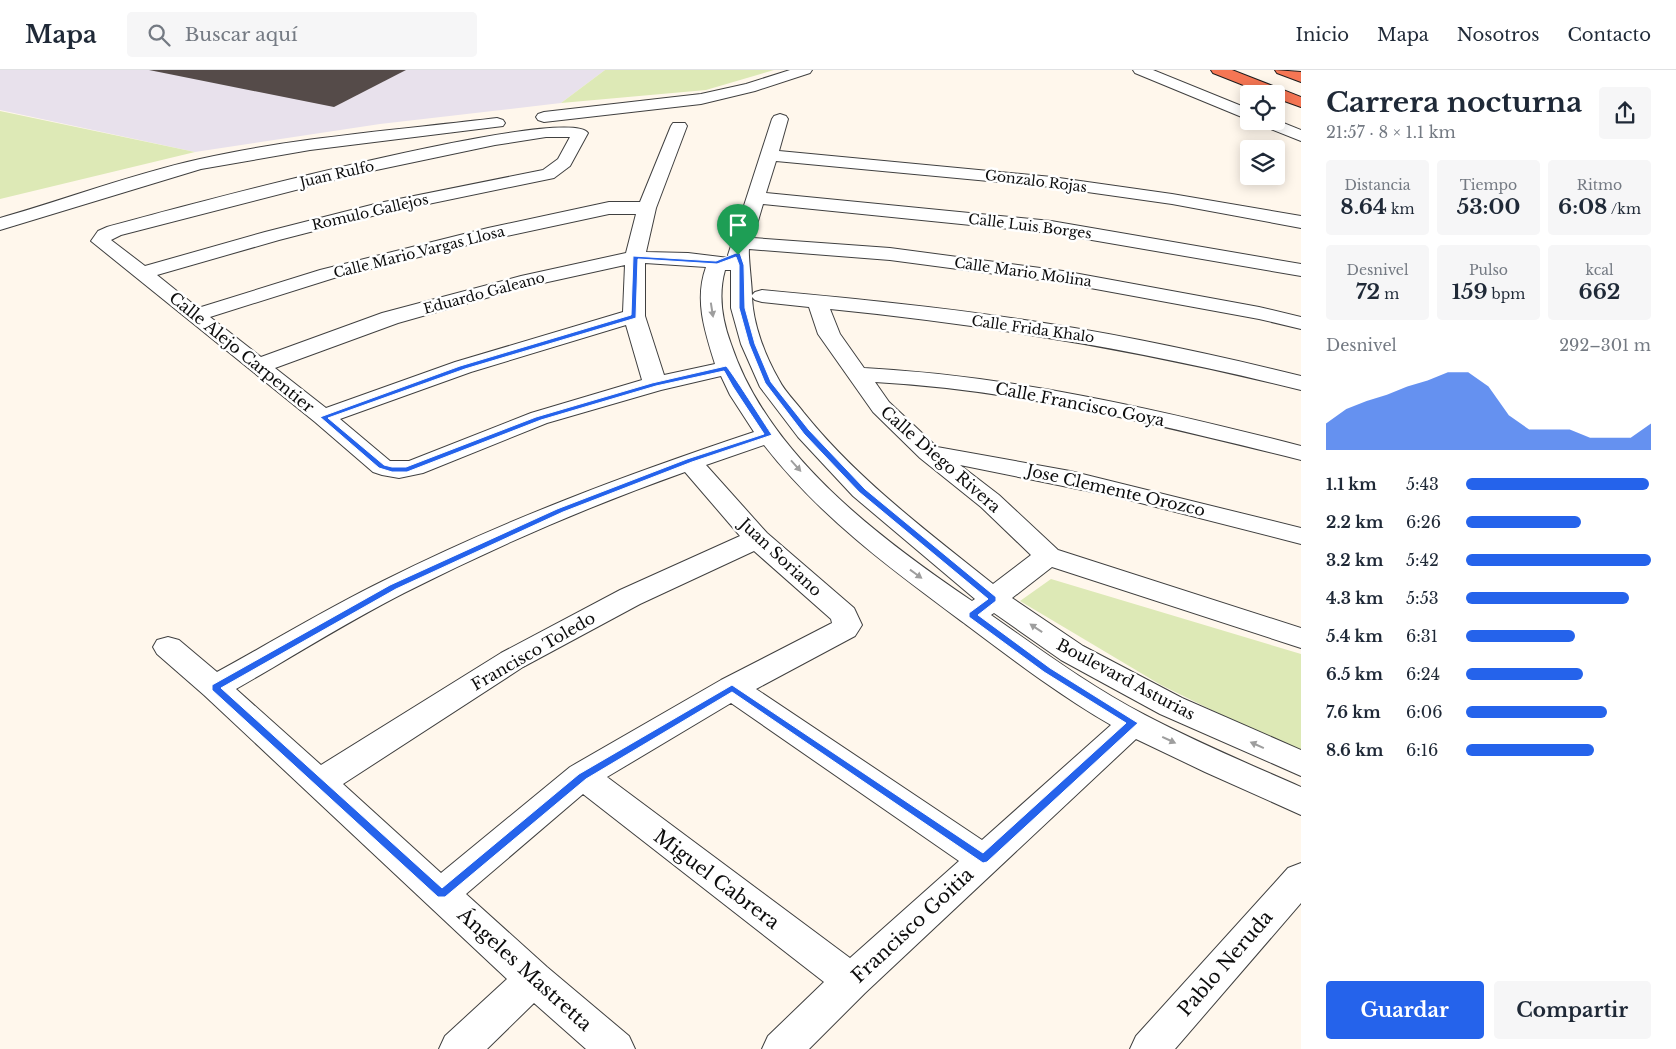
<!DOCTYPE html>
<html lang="es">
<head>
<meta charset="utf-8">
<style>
  body { margin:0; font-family:"Libre Baskerville",serif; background:#f6f6f7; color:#1f2937; height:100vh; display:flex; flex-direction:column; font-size:19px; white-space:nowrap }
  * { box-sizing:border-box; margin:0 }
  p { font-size:16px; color:#747a83 }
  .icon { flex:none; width:28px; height:28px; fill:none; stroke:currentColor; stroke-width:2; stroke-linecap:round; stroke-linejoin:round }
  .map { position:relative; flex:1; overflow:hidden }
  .details { display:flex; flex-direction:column; background:#fff; width:375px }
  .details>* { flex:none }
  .tools { position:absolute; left:1240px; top:15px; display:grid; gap:10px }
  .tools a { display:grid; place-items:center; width:45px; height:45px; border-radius:5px; background:#fff; box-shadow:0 2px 12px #0003; font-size:25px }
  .pin { position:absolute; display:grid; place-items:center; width:42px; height:42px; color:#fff; margin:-51px -21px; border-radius:50% 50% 50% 0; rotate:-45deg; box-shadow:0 0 5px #0007 }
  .pin .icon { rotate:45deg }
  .round { display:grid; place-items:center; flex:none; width:52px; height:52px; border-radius:5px; background:#f6f6f7 }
  .head { display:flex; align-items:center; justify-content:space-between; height:85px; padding:0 25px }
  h1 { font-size:28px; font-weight:700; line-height:38px }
  .figures { display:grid; grid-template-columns:repeat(3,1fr); gap:8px; height:85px; padding:5px 25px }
  .figures div { display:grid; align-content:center; border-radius:5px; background:#f6f6f7; text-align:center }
  .figures b { font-size:21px; font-weight:700 }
  .figures small { font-size:14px; font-weight:400 }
  .figures p { font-size:14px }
  .chart { height:140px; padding:10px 25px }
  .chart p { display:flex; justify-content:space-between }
  .chart svg { width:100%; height:90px; margin-top:5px; fill:#2563eb; opacity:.7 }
  .action { display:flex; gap:10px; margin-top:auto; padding:10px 25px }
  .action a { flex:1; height:58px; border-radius:5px; background:#2563eb; color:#fff; font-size:20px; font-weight:700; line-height:58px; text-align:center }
  .action a+a { background:#f6f6f7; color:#1f2937 }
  ul { padding:0 25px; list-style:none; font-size:16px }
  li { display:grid; grid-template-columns:80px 60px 1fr; align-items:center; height:38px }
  li i { height:12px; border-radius:6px; background:#2563eb }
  header { display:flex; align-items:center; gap:30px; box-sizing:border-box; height:70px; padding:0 25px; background:#fff; border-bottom:1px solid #e0e1e3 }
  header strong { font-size:24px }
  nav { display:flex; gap:28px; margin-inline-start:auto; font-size:18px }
  .search { width:350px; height:45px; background:#f6f6f7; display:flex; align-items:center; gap:12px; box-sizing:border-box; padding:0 18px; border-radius:5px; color:#747a83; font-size:19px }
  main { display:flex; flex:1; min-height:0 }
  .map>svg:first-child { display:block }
  .industrial { fill:#e8e1ec }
  .green { fill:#dde9b6 }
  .building { fill:#554b49 }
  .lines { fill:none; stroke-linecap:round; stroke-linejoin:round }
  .street-casing { stroke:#404040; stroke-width:2 }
  .highway-casing { stroke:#1e1e1e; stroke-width:2 }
  .street { fill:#fff; fill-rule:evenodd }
  .highway { fill:#f57654; fill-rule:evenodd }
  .oneway { fill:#9e9e9e }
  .route { fill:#2563eb; stroke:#fff; fill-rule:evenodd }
  .labels { text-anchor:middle; stroke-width:5; stroke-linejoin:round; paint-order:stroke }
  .far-street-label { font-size:14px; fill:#0d0d0d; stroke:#fff }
  .street-label { font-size:16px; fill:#0d0d0d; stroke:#fff }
  .near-street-label { font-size:19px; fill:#0d0d0d; stroke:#fff }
</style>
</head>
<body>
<header>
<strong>Mapa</strong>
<div class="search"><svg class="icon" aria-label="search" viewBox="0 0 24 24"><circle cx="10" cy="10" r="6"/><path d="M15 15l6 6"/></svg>Buscar aquí</div>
<nav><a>Inicio</a><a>Mapa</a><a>Nosotros</a><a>Contacto</a></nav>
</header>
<main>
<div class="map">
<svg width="1301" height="979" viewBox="0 0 1301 979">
  <rect width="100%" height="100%" fill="#fff7ec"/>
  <!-- industrial -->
  <path class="industrial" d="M 0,0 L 605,0 L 561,33 L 380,54 L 195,82 L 0,40 Z"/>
  <!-- green -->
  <path class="green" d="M 605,0 L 774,0 L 706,20 L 561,33 Z
    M 0,41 L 195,82 L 0,129 Z
    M 1051,509 L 1301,584 L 1301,684 L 1161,615 L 1020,531 Z"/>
  <!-- building -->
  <path class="building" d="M 149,0 L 406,0 L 334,37 Z"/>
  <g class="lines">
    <defs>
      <path id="street" d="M 790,0 L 812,0 L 810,3 L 755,21 L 701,34 L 544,52 L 538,50 L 536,47 L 538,44 L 544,42 L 701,24 L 746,14 Z
        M 1133,0 L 1153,0 L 1249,39 L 1249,50 L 1135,3 Z
        M 780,44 L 786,46 L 788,49 L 779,81 L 1052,107 L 1172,124 L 1301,146 L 1301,158 L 1172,134 L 1052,117 L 776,91 L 766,123 L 1051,151 L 1301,194 L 1301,206 L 1051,163 L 763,134 L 753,168 L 890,178 L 1063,201 L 1259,237 L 1301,247 L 1301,259 L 1259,249 L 1063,213 L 890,190 L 749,179 C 748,185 752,216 752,225 L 755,222 L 762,220 C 847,228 933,236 1018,249 C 1114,263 1208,283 1301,306 L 1301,320 C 1145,281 990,255 830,239 L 840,264 L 864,298 C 1013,306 1157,339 1301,376 L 1301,390 C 1160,355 1020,320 875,312 L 889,332 L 937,377 L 1070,401 L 1301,458 L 1301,474 L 1117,427 L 960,395 L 999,425 L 1058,480 L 1301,558 L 1301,578 L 1052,497 L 1012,528 L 1083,576 L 1182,628 L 1301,680 L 1301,706 L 1160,644 L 1061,590 L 994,543 L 991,545 C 1041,580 1091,617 1145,645 C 1196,672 1249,694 1301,717 L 1301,745 L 1205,702 L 1136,669 L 865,923 L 809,979 L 762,979 L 768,966 L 824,912 L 583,724 L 466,824 L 547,897 L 629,966 L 635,979 L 586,979 L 534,933 L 487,979 L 439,979 L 445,966 L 507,909 L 204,625 L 157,584 L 153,577 L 157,570 L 168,567 L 179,570 L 217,602 C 272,572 326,539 383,511 C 502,451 628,404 754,362 L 730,325 L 721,306 L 661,320 L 547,353 L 423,403 L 399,408 L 382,405 L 373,402 L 315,352 L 91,171 L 98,161 L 107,157 C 161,142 567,32 588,63 L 570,96 L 554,108 L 380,144 L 279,170 L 157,205 L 198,238 L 320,200 L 488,158 L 609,132 L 640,132 L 671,56 L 673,53 L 685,53 L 687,56 L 656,138 L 646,182 L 688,183 L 729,188 L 728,185 L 772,49 L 774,46 ZM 546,67 L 570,67 L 558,89 L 543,100 L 379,133 L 265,162 L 145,196 L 111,170 L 121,165 L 362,103 L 495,75 ZM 609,144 L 636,144 L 626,183 L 521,206 L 382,243 L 261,287 L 210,247 L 334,208 L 488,170 ZM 645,193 L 706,197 C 694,230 705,262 715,294 L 664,305 L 645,246 ZM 625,195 L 623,242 L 455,292 L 326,338 L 275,298 L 398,253 L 525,217 ZM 725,200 L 731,200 L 731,238 L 741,274 L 760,317 L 798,367 L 853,426 L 975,529 L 972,531 C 879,468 768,385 731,274 C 722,250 718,225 725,200 ZM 752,227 L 755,230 L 762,232 L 809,237 L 818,264 L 873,342 L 920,388 L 981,437 L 1031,485 L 993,514 C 927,461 858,410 804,343 C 796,332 785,322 779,310 C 765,286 753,254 752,227 ZM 626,255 L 642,310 L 531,343 L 409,391 L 390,391 L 340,349 L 471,302 ZM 764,375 C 820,447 891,499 964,553 C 1012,589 1059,625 1111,655 L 982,770 L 756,619 L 855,566 L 862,555 L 854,538 L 767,463 L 706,395 ZM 685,402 L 740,466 L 620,520 L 501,583 L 321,695 L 236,619 C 292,587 347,552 404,523 C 495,477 589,436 685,402 ZM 754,481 L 831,549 L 832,553 L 721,610 L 570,697 L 441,803 L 343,714 L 523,597 L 640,534 ZM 731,633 L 959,791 L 850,888 L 607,707 Z
        M 497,48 L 503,50 L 505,53 L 503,56 L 310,80 L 201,99 L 0,160 L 0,148 C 67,129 132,104 200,89 C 298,67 398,60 497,48 Z
        M 1276,50 L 1301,60 L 1301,71 L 1258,54 L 1256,51 Z
        M 1301,793 L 1301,833 L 1175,979 L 1130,979 L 1136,966 L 1288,798 Z"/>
      <path id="highway" d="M 1211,0 L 1232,0 L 1301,27 L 1301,37 L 1276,28 L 1276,24 L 1266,24 L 1213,3 Z
        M 1275,0 L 1301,2 L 1301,12 L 1277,3 Z"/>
    </defs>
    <!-- street casing -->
    <use href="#street" class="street-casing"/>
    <!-- highway casing -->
    <use href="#highway" class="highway-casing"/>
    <!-- street -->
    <use href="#street" class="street"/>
    <!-- highway -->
    <use href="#highway" class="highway"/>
  </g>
  <!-- one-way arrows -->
  <defs><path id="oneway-solid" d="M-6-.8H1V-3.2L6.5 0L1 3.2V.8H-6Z" transform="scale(1.25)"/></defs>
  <g class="oneway">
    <use href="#oneway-solid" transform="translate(712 240) rotate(81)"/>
    <use href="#oneway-solid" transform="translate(796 396) rotate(48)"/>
    <use href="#oneway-solid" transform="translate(916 504) rotate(36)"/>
    <use href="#oneway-solid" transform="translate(1036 558) rotate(-146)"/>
    <use href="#oneway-solid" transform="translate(1169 670) rotate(25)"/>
    <use href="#oneway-solid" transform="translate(1257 675) rotate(-156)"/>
  </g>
  <!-- route -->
  <path class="route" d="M 736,183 L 740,183 L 744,195 L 745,238 L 755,274 L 771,312 L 809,360 L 865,419 L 996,527 L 996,531 L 978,545 L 1050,598 L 1138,653 L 987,792 L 983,793 L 732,622 L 586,709 L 445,827 L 438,827 L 212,620 L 212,615 L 390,515 L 557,439 L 687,389 L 764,364 L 733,317 L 724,301 L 656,316 L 541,350 L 407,402 L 392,402 L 379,398 L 320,347 L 460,296 L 631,245 L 633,186 L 716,191 ZM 736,187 L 739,195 L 739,238 L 749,274 L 765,313 L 804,364 L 859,422 L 988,529 L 969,543 L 969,547 L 1044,602 L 1126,653 L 983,783 L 732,615 L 579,704 L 442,818 L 221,618 L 396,519 L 563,442 L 692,392 L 772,365 C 766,356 730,299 726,296 L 652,313 L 536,347 L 406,397 L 392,397 L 384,395 L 328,348 L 465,299 L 636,248 L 638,189 L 717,194 Z"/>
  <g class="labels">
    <!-- far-street labels -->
    <g class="far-street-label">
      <text transform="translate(337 104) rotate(-13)" y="5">Juan Rulfo</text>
      <text transform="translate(1036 111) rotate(7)" y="5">Gonzalo Rojas</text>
      <text transform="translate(370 142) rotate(-13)" y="5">Romulo Gallejos</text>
      <text transform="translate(1030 156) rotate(7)" y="5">Calle Luis Borges</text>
      <text transform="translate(419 182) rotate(-14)" y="5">Calle Mario Vargas Llosa</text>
      <text transform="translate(1023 202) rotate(8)" y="5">Calle Mario Molina</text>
      <text transform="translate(484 223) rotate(-15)" y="5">Eduardo Galeano</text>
      <text transform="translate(1033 259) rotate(8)" y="5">Calle Frida Khalo</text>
    </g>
    <!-- street labels -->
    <g class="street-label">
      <text transform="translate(242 282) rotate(39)" y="6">Calle Alejo Carpentier</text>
      <text transform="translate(1080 334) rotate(11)" y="6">Calle Francisco Goya</text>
      <text transform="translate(941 389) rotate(41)" y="6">Calle Diego Rivera</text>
      <text transform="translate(1116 420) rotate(13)" y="6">Jose Clemente Orozco</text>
      <text transform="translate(781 487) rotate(43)" y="6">Juan Soriano</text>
      <text transform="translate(533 581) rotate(-30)" y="6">Francisco Toledo</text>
      <text transform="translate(1126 609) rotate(28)" y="6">Boulevard Asturias</text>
    </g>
    <!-- near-street labels -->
    <g class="near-street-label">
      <text transform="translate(717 809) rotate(37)" y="7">Miguel Cabrera</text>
      <text transform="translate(912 855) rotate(-43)" y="7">Francisco Goitia</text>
      <text transform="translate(1225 893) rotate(-49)" y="7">Pablo Neruda</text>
      <text transform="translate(525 899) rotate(42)" y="7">Ángeles Mastretta</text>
    </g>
  </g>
</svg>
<div class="tools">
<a><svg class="icon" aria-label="locate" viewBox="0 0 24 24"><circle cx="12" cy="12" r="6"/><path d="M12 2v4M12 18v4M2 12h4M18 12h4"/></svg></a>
<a><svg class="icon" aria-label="layers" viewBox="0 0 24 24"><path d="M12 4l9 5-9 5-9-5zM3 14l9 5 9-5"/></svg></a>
</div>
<div class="pin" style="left:738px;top:185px;background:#1e9e55"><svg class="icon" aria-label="arrive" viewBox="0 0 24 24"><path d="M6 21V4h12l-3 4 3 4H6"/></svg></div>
</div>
<section class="details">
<div class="head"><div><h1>Carrera nocturna</h1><p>21:57 · 8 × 1.1 km</p></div><a class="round"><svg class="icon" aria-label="share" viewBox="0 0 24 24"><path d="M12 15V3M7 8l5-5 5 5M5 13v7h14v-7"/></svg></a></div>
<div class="figures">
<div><p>Distancia</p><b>8.64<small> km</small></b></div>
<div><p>Tiempo</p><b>53:00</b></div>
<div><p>Ritmo</p><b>6:08<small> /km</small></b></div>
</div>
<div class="figures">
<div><p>Desnivel</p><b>72<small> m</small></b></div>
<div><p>Pulso</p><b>159<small> bpm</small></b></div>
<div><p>kcal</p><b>662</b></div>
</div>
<div class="chart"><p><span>Desnivel</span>292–301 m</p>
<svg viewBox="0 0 160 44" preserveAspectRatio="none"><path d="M0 44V31L10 24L20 20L30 17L40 13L50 10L60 6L70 6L80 13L90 27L100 34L110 34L120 34L130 38L140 38L150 38L160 31V44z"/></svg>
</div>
<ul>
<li><b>1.1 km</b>5:43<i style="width:99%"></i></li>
<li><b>2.2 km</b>6:26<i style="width:62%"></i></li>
<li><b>3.2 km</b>5:42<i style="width:100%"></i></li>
<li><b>4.3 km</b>5:53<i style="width:88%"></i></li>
<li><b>5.4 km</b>6:31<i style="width:59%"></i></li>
<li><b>6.5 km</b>6:24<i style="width:63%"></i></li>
<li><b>7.6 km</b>6:06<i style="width:76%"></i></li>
<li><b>8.6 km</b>6:16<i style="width:69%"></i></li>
</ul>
<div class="action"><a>Guardar</a><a>Compartir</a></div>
</section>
</main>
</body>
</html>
